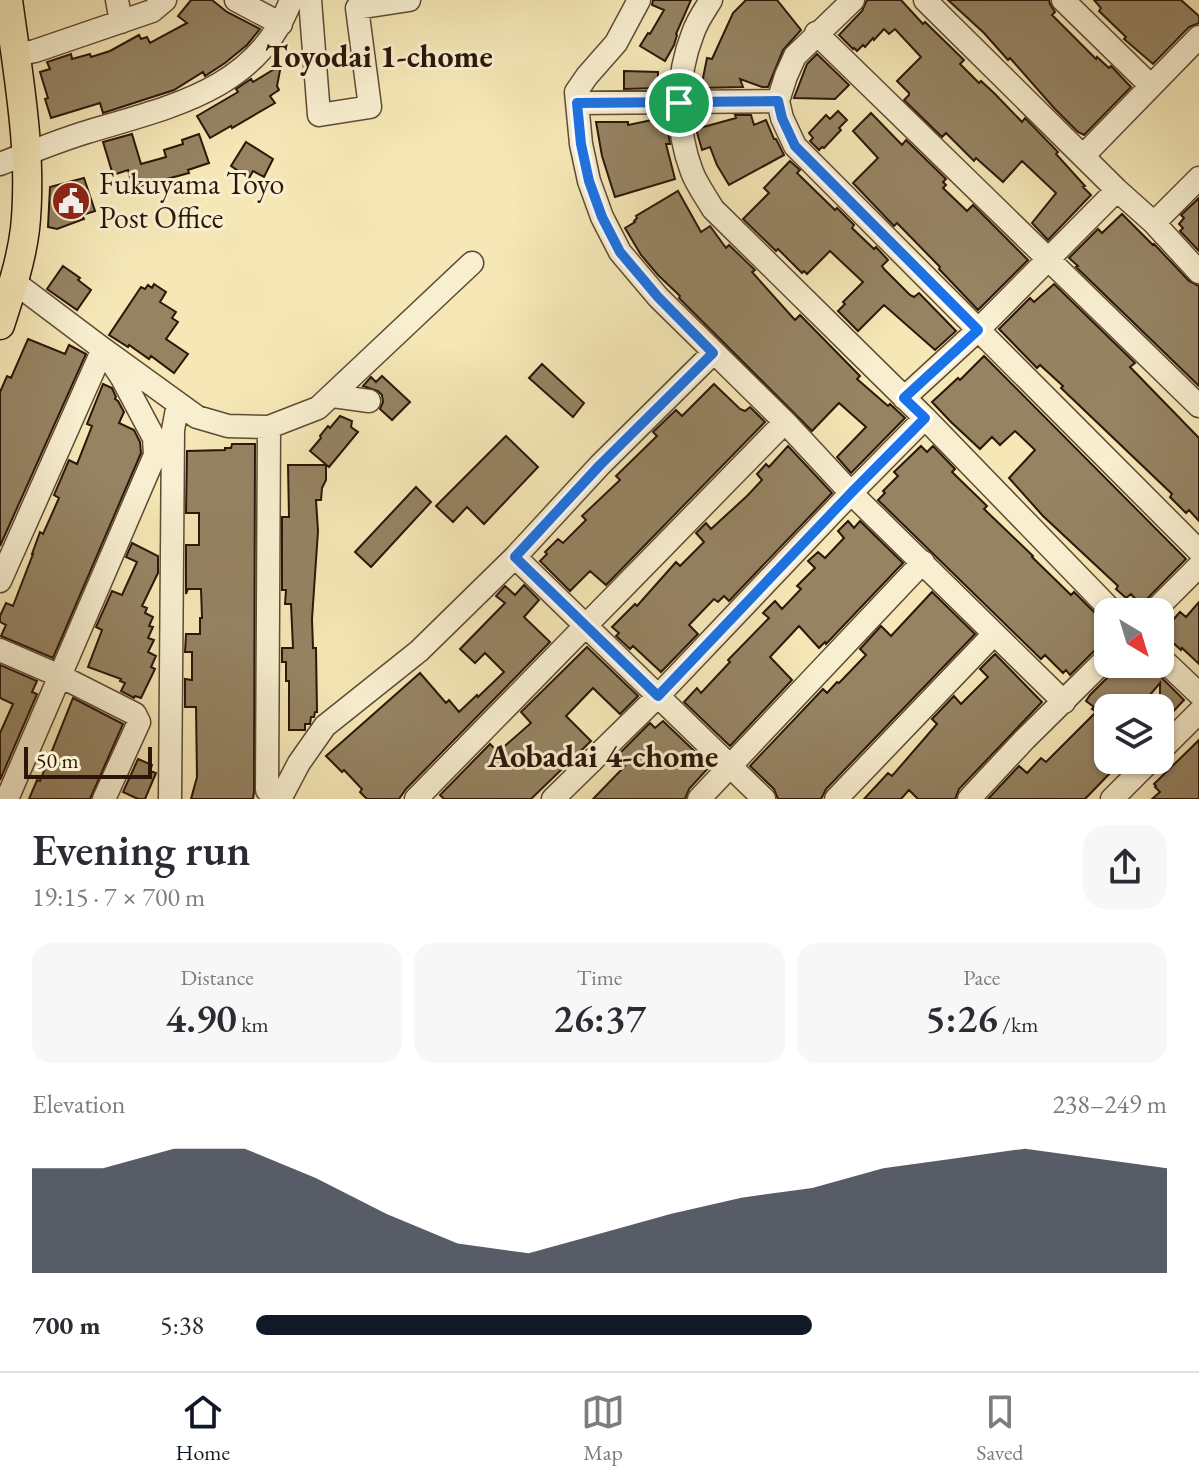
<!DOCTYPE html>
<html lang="en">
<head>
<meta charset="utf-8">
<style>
  body { margin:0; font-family:"EB Garamond",serif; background:#f7f7f7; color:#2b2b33; height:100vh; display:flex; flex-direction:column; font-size:30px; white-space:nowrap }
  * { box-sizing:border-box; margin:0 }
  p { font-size:26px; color:#7c7c81 }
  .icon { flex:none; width:44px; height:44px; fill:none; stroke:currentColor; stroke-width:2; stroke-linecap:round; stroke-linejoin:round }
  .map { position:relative; height:799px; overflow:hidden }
  .drawer { display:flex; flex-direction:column; background:#fff; flex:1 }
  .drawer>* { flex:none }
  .needle { width:52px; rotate:142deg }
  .controls { position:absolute; left:1094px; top:598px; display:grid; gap:16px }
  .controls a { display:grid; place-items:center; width:80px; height:80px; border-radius:16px; background:#fff; box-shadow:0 2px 6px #0004; font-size:40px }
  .scale { position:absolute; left:24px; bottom:20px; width:128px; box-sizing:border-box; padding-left:8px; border:4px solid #2c1608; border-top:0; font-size:22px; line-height:28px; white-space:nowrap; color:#2c1608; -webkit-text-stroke:6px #f8efd0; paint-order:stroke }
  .pin { position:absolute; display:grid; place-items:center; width:68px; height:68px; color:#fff; margin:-34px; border:4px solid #fff; border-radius:50%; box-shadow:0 2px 8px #0007 }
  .round { display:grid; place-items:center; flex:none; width:84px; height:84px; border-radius:24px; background:#f7f7f7 }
  .headline { display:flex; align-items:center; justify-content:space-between; height:136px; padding:0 32px }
  h1 { font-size:44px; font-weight:600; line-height:60px }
  .figures { display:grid; grid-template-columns:repeat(3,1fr); gap:12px; height:136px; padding:8px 32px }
  .figures div { display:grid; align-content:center; border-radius:20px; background:#f7f7f7; text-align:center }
  .figures b { font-size:40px; font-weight:600 }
  .figures small { font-size:22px; font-weight:400 }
  .figures p { font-size:22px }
  .chart { height:224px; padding:16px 32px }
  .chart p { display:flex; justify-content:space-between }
  .chart svg { width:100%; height:144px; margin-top:8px; fill:#111827; opacity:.7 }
  ul { padding:0 32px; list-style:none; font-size:26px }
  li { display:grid; grid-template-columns:128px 96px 1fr; align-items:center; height:60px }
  li i { height:20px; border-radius:10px; background:#111827 }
  .dock { display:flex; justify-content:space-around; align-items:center; height:112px; border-top:2px solid #e1e1e2; background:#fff; font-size:22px; color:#7c7c81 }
  .dock a { display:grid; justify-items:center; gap:4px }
  .dock .active { color:#111827 }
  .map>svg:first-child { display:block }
  .building { fill:#958362; stroke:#2c1608; stroke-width:2 }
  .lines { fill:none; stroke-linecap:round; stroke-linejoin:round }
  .minor-casing { stroke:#5e4a34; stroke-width:25 }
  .major-casing { stroke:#2c1608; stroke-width:31 }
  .minor { stroke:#f8efd0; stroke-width:22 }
  .major { stroke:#f5e7b6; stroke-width:28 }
  .route-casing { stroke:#fff; stroke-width:16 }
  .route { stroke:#1a73e8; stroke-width:10 }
  .labels { text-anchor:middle; stroke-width:6; stroke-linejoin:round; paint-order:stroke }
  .poi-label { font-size:30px; fill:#2c1608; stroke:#f8efd0; text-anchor:start }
  .neighbourhood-label { font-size:32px; font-weight:bold; fill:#2c1608; stroke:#f8efd0 }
</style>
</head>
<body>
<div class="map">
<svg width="1199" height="799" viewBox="0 0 1199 799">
  <rect width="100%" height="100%" fill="#f5e7b6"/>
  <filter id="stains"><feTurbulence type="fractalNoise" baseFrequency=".0025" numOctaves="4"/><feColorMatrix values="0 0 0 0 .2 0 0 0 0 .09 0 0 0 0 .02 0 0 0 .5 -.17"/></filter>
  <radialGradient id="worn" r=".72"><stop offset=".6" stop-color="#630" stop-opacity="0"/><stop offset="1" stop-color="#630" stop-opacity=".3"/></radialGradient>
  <!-- building -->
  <path class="building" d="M 191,0 L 212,0 L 227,12 L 260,29 L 247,45 L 225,63 L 205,76 L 203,72 L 174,90 L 103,113 L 100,103 L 51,118 L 45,99 L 48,98 L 40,72 L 50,69 L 47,62 L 71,54 L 72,59 L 90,54 L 91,57 L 110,51 L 139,35 L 141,39 L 147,37 L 150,43 L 187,23 L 178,16 Z
    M 653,0 L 691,0 L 676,34 L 677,35 L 674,45 L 665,61 L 640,46 L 648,33 L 650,34 L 664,10 L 652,5 Z
    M 746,0 L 777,0 L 801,30 L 783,50 L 768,87 L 762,87 L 740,79 L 743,87 L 701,88 L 707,58 L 712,59 L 733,13 Z
    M 867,0 L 901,0 L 923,24 L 925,22 L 964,60 L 960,64 L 979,83 L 981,81 L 995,94 L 1022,122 L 1025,118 L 1058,152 L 1056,154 L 1085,186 L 1083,187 L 1091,195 L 1048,240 L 1032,223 L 1056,193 L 1022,161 L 1003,182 L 976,158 L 974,161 L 946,133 L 942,137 L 904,100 L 909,95 L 909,93 L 897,81 L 921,57 L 895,29 L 889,34 L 884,29 L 874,40 L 873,38 L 865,47 L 863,45 L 857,51 L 854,48 L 853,49 L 839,35 L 862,11 Z
    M 948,0 L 1049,0 L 1050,4 L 1055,12 L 1052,15 L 1096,59 L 1097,57 L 1109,68 L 1111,66 L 1131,87 L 1084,135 L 1078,132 L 1054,108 L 1010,58 L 1008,60 L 984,33 Z
    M 1094,0 L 1181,0 L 1199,16 L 1199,23 L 1189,27 L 1153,64 L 1124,39 L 1126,37 L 1099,11 L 1101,8 Z
    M 817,54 L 849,85 L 835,99 L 794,98 L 807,64 Z
    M 281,65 L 277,86 L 279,90 L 270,96 L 275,103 L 232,128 L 231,126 L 210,138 L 197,116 L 238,92 L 236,89 L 251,79 L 253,82 Z
    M 624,71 L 658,72 L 658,88 L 624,89 Z
    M 838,111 L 847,120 L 839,128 L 841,130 L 824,148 L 822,147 L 819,150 L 810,141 L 813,138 L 809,133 L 826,115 L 830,119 Z
    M 871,113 L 902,145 L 906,140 L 946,179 L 943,182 L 946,185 L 943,188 L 967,211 L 973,205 L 1028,260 L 978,310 L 939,269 L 940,267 L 897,223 L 894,226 L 853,183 L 878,158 L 853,131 Z
    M 735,115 L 751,115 L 754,125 L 766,120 L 774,139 L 776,139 L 784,155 L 729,185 L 717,165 L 710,147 L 702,150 L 696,129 L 736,118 Z
    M 657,119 L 657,122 L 666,120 L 670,144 L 666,144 L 675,179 L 615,197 L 602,156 L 596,122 L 628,122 L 628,125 Z
    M 132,134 L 141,164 L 166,157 L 164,150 L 183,144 L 182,140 L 199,134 L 209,163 L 188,170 L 189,173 L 133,188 L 128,170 L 113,175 L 103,142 Z
    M 246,142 L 273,159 L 264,177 L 253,171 L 249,178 L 231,166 Z
    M 790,161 L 800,170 L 797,173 L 835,210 L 837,208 L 854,225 L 852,228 L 874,249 L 876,247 L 888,260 L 882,266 L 885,270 L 910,295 L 914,297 L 919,293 L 956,331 L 935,350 L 884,305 L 858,331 L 838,311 L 845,304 L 843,302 L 863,282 L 830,251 L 807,274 L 804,271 L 802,273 L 778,249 L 776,251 L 743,219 L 769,193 L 764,188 Z
    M 84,178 L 95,211 L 82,215 L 84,219 L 57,229 L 48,227 L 50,187 Z
    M 678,191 L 701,232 L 710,226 L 726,248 L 729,245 L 755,270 L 752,272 L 795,320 L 800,315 L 860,376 L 857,379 L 888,406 L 890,404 L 905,418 L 851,473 L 837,457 L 866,427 L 839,403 L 812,431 L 679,298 L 680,296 L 658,275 L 641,255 L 625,228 L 635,222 L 634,221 L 637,218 L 636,216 Z
    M 1199,198 L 1199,251 L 1180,231 L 1183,228 L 1179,224 L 1184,218 L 1181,215 Z
    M 1122,214 L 1153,245 L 1154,244 L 1189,281 L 1199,286 L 1199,386 L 1076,267 L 1078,266 L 1069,258 L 1098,229 L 1102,233 Z
    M 63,266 L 80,278 L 78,280 L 91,290 L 77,310 L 47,289 Z
    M 154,284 L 166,292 L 160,302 L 176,312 L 172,318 L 178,322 L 166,339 L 188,354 L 174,373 L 151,356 L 149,359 L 129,345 L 128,347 L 109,335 L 141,287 L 145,289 L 148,285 L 152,288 Z
    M 1054,284 L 1135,363 L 1130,367 L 1199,438 L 1199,521 L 1189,510 L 1186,513 L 1170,497 L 1172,494 L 1061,388 L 1063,386 L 1040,365 L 1037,368 L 999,329 L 1030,298 L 1034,302 Z
    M 28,339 L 65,354 L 69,345 L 86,354 L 0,546 L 0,392 L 7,376 L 11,378 Z
    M 984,356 L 1186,559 L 1141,605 L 1131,594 L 1126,598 L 1116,589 L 1118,586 L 1043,516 L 1009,478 L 1035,450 L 1015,431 L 1000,445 L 992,437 L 980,449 L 951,422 L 932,402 L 958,378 L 960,380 Z
    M 542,364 L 584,403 L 573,417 L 529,378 Z
    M 382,376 L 410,402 L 392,420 L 380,409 L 383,402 L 382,395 L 378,391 L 363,386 L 371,377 L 376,382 Z
    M 103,384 L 112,388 L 116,397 L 115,399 L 118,401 L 124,412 L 119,423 L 134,430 L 140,442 L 141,453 L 53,658 L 1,636 L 6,625 L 0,622 L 0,616 L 6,603 L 13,606 L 33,554 L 32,554 L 40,532 L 43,534 L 59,498 L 54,495 L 69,460 L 77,464 L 92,426 L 87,424 Z
    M 714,384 L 740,409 L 745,411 L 750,407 L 765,422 L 606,585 L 590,571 L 570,591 L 540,561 L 547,554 L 545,552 L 558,539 L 563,543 L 586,520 L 582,516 L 620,480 L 616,476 L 657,436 L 653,432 L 676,410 L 682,416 Z
    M 340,416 L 352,421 L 351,427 L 358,432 L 329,467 L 310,451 L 321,438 L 320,436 L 328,426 L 330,428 Z
    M 506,436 L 538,467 L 484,524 L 467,507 L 453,522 L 436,506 Z
    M 232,444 L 255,444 L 254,792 L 253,799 L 191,799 L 197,777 L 196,707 L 185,707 L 185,679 L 192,680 L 192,652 L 185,652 L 186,634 L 200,634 L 200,618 L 202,618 L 201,589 L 188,589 L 186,594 L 186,545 L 199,545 L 199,513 L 186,513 L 187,451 L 225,450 L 225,448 L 231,448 Z
    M 788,446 L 832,493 L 729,601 L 724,596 L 718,602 L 714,599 L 689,625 L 698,634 L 661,672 L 633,646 L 630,649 L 616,636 L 619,633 L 612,627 L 635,604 L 637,606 L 676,562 L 680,566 L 704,542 L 696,533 L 706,523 L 711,529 L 747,496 L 762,480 L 757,474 L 766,464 L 769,467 Z
    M 921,446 L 927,452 L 933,446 L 955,469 L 952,472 L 987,506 L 984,509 L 1033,556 L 1032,557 L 1071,595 L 1074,592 L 1108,626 L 1108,643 L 1098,647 L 1070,675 L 1066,670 L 1063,673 L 1045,655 L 1041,659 L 878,500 L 885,493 L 883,491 L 898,476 L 894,472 Z
    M 288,465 L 326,465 L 326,480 L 322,488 L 321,500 L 316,500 L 318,531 L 312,619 L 313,648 L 316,648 L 317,712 L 315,712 L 314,717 L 311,717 L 310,724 L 305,724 L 305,730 L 289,730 L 289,681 L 286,681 L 286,662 L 282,662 L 282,648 L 293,648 L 291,604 L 285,604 L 286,590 L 282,590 L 282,517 L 289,517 Z
    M 416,487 L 431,502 L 371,567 L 355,552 Z
    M 848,521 L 854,528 L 860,521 L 903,563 L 826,644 L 825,642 L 819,648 L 799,626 L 770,657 L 792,680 L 730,746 L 684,702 L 697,688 L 701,693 L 730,662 L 728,660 L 769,618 L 763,613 L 775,601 L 782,609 L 801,589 L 797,586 L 815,568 L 808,561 L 818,552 L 825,558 L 844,538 L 838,531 Z
    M 132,543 L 158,556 L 158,573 L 142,606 L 147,608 L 145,613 L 153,617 L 149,626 L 153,627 L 148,638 L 154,640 L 148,652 L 156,656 L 151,667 L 155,669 L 141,698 L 135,696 L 134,698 L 121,691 L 125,683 L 120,681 L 121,679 L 88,667 L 102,630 L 96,627 L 112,591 L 122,595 L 137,562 L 126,557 Z
    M 524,585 L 539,600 L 524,617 L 550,642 L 406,789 L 399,799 L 367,799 L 360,792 L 362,789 L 344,770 L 342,772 L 326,756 L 420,673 L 446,703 L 449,700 L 459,712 L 477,695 L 478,697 L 504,672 L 485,653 L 475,663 L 460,649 L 505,603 L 496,596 L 505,586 L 515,595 Z
    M 932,592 L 975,634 L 826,789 L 821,799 L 778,799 L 774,789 L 750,766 L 823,689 L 827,693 L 837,682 L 839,683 L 866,655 L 860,649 L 881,626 L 891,636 Z
    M 1199,602 L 1199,664 L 1182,648 L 1181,650 L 1170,640 L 1172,637 L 1164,630 L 1180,612 L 1186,617 Z
    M 587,647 L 638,696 L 620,714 L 593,688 L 566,716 L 591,741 L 531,799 L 444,799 L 440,795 L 490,744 L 498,752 L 531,723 L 521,712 Z
    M 995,654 L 1042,702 L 959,789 L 955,799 L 918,799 L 909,790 L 901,799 L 864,799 L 888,773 L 892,776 L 937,724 L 932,719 L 954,696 L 961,704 L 988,677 L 980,669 Z
    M 1136,664 L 1148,664 L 1184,700 L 1169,716 L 1160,708 L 1160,683 L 1139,708 L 1108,708 L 1108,760 L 1116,767 L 1085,799 L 988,799 L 1019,766 L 1027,773 L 1041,758 L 1046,762 L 1096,712 L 1092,709 L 1094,707 L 1086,701 L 1090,695 L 1116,669 L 1123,677 Z
    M 0,665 L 37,681 L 32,692 L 37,694 L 0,780 L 0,733 L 13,704 L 0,698 Z
    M 73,698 L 123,724 L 90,799 L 29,799 L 37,780 L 40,781 Z
    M 663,721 L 710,766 L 689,789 L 685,799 L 593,799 L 625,766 L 616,757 L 650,723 L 655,728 Z
    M 1199,740 L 1199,799 L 1152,799 L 1160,792 L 1155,787 L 1156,786 L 1154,784 Z
    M 138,759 L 152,765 L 150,771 L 156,773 L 145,799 L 138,799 L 123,792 Z"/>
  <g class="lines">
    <defs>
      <path id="minor" d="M 117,0 L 121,22
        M 236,0 L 281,24
        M 310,0 L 319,115 L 370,107 L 357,8 L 409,0
        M 639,0 L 616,43 L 587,76 L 576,92 L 581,144 L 589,181 L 602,217 L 620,252 L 658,297 L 785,422 L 851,493 L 1064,702
        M 711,0 C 705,10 697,21 693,33 C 676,76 675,128 692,172 C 697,185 706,197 713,209 L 925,418 L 1113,612
        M 853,0 L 795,56 L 786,76 L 778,101 L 782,118 L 795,146 L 1199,551
        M 925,0 L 1117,190 L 1154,223 L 1199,272
        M 1063,0 L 1151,86
        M 816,33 L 1199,406
        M 15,55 L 35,51 L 152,11 L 165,0
        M 577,103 L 778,101
        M 1083,156 L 1199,37
        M 0,164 C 29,153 57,141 87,132 C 169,107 258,90 291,0
        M 1154,223 L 1199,178
        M 333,396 L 369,401
        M 904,398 L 978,330 L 1117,190
        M 269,427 L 267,790 L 275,799
        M 515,557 L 764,799
        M 0,581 L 103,349 L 197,417 L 228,426 L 269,427 L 318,408 L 472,263
        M 1153,612 L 1199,566
        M 0,650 L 60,676 L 135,714 L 139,722 L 104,799
        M 1160,657 L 1199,694
        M 1160,751 L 1199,712
        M 7,799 L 155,455 L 154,438 L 122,378 L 103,349 L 14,282
        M 170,799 L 173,430 L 178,404
        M 280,799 L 299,763 L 325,726 L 419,651 L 515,557 L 600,465 L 713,353
        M 416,799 L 785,422
        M 553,799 L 658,696 L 851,493 L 925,418
        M 699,799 L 923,562
        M 836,799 L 994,634
        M 969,799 L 1025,739 L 1108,657
        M 1112,799 L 1151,760"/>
      <path id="major" d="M 0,325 C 10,294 21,262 25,229 C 33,153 18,75 8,0"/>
    </defs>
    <!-- minor casing -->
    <use href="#minor" class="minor-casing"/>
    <!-- major casing -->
    <use href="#major" class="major-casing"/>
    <!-- minor -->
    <use href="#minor" class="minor"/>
    <!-- major -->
    <use href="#major" class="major"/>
  </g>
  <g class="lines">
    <defs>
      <path id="route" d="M 778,101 L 782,118 L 795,146 L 978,330 L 904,398 L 925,418 L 851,493 L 658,696 L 515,557 L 600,465 L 713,353 L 658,297 L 620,252 L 602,217 L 589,181 L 581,144 L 577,103 Z"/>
    </defs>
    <!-- route casing -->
    <use href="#route" class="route-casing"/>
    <!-- route -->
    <use href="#route" class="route"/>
  </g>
  <!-- icons -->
  <defs>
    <symbol id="civic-disc" viewBox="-11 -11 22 22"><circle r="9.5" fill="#8f2418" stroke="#f8efd0"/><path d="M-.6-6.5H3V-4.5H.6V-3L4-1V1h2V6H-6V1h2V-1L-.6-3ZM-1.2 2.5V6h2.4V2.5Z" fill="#fff"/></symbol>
  </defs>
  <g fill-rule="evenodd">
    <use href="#civic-disc" x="49" y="179" width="44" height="44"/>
  </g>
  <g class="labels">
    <!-- poi labels -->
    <g class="poi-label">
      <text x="99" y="194">Fukuyama Toyo<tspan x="99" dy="34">Post Office</tspan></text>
    </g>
    <!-- neighbourhood labels -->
    <g class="neighbourhood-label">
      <text x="379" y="67">Toyodai 1-chome</text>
      <text x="603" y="767">Aobadai 4-chome</text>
    </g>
  </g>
  <rect width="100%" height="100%" filter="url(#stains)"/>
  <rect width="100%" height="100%" fill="url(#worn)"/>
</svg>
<div class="controls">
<a><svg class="needle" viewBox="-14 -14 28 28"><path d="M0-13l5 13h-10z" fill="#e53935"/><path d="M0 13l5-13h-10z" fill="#7c7c81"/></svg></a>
<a><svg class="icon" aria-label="layers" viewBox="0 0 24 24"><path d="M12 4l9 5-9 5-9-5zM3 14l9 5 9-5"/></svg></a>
</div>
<div class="scale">50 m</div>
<div class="pin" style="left:679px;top:103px;background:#1e9e55"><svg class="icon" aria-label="arrive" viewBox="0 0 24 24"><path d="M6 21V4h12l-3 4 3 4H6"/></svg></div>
</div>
<section class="drawer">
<div class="headline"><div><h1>Evening run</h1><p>19:15 · 7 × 700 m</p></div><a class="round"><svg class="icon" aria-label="share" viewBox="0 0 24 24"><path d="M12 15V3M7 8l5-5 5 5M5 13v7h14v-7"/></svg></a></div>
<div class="figures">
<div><p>Distance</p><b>4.90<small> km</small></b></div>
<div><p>Time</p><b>26:37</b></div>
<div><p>Pace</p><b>5:26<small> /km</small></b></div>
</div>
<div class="chart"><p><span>Elevation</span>238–249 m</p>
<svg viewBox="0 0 160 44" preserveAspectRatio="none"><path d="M0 44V12L10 12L20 6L30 6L40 15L50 26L60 35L70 38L80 32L90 26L100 21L110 18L120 12L130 9L140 6L150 9L160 12V44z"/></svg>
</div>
<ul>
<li><b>700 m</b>5:38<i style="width:61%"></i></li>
</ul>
</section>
<nav class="dock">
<a class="active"><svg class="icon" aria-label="home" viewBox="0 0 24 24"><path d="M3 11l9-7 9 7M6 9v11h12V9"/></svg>Home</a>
<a><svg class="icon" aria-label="map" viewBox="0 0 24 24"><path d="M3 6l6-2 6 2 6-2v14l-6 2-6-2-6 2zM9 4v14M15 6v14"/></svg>Map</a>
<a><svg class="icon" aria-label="saved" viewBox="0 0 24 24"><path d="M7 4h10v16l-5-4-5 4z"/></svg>Saved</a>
</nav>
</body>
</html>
